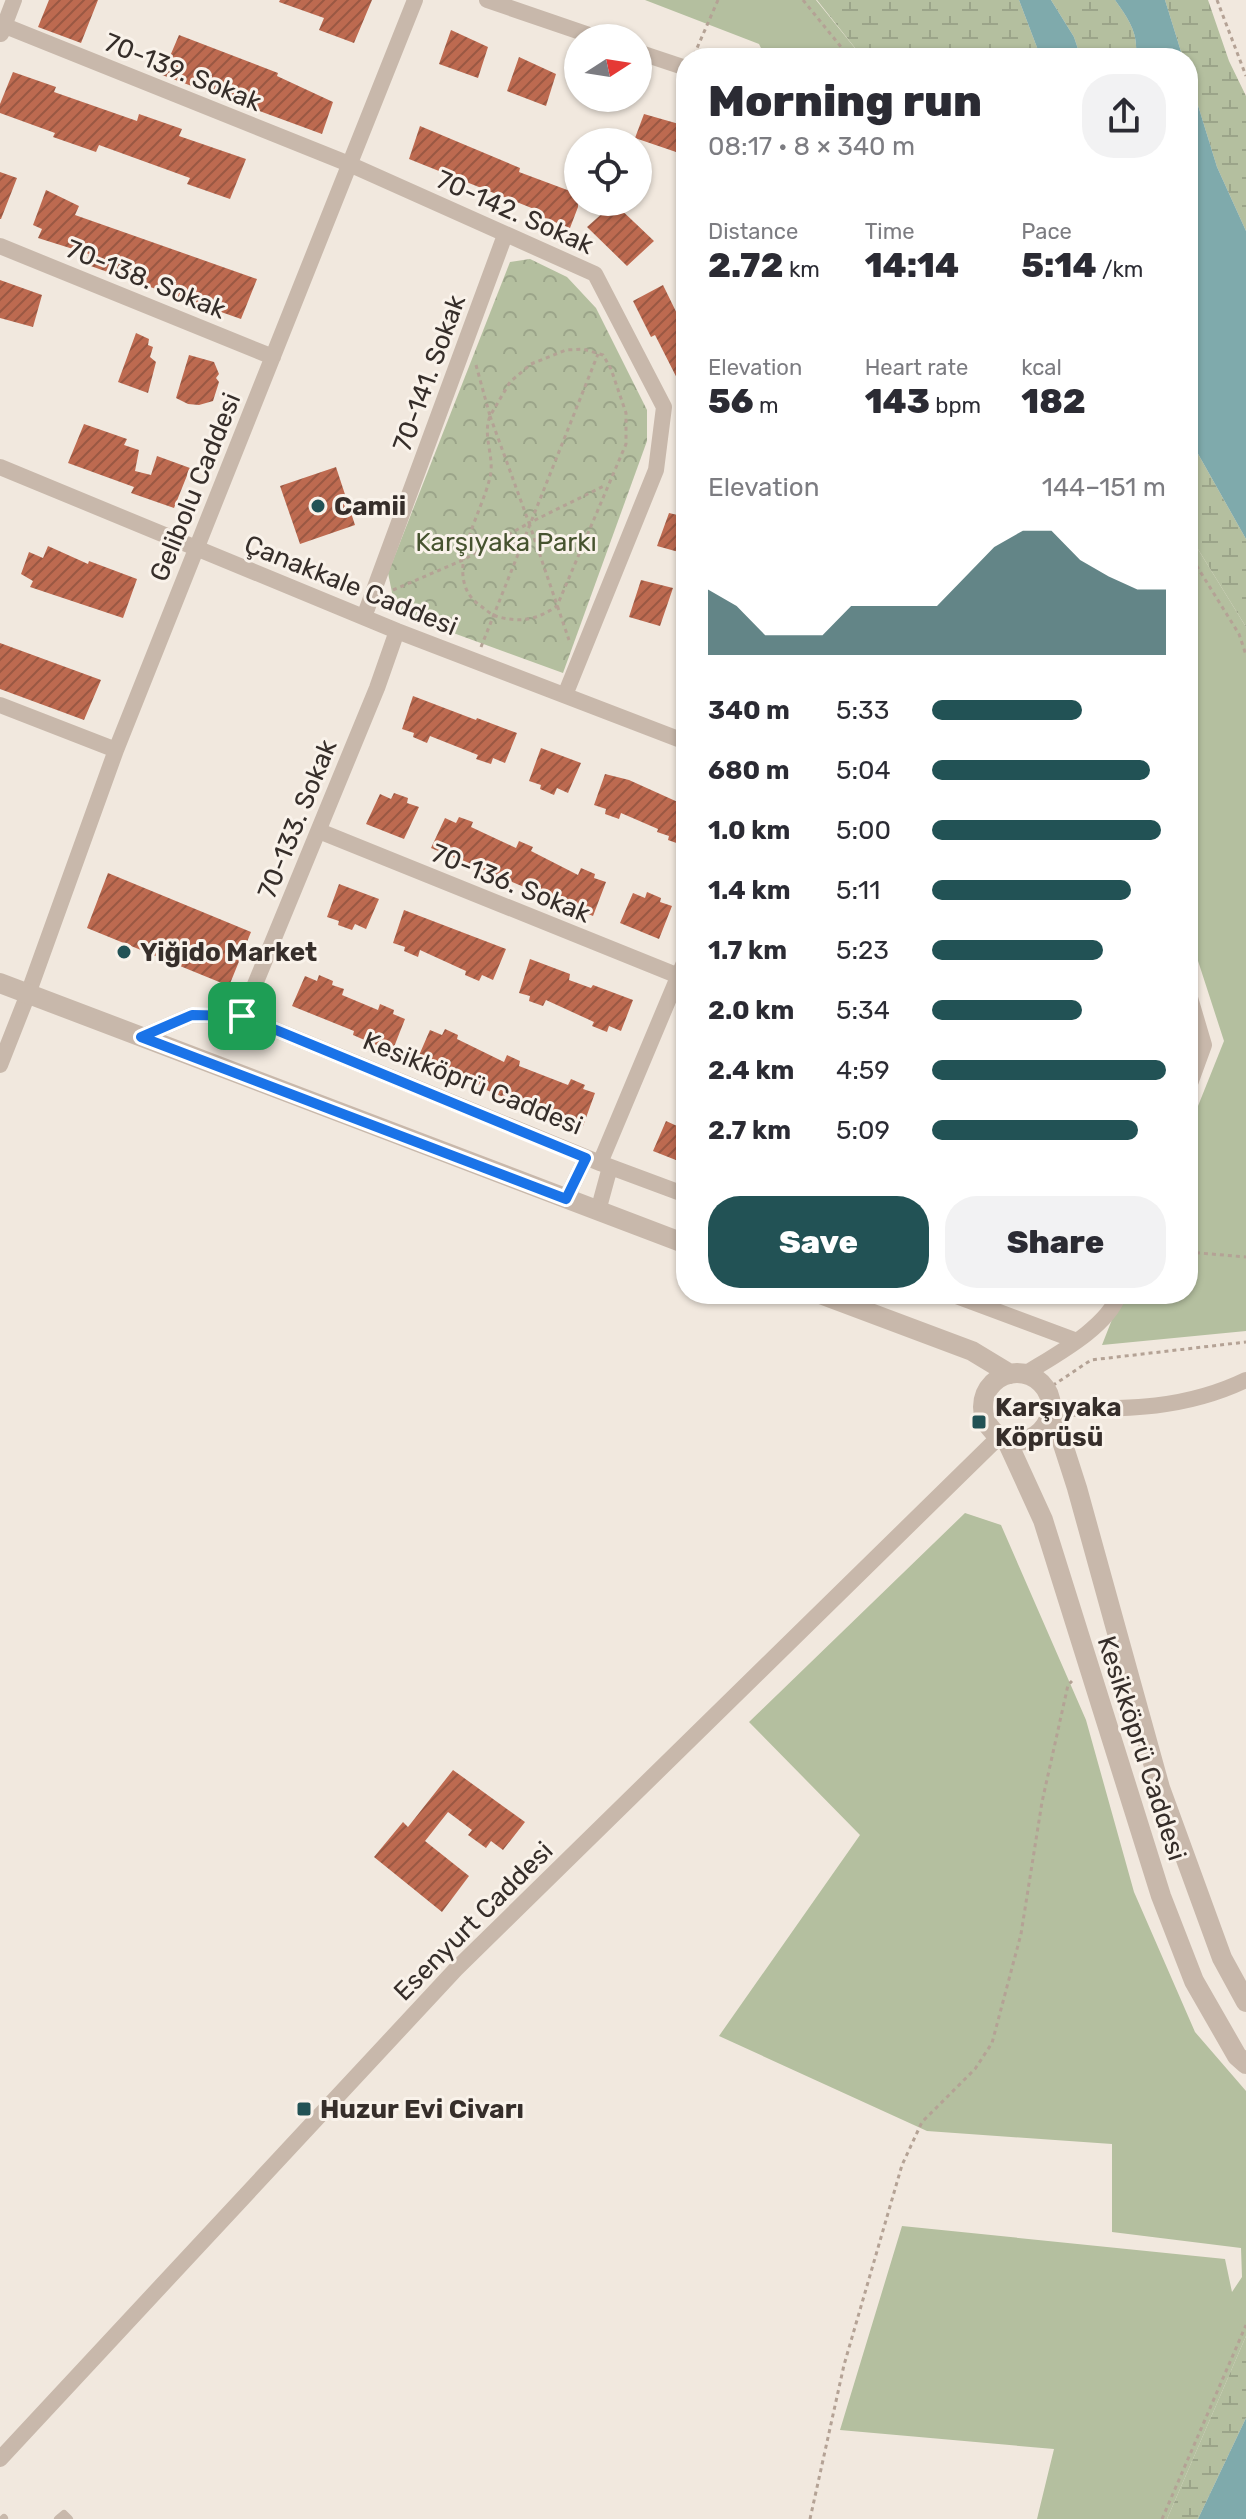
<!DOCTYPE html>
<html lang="en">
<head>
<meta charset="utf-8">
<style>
  body { margin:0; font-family:Rubik,sans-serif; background:#f2f2f3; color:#2b2b33; height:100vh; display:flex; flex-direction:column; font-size:30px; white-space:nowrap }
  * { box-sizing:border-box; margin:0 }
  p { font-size:26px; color:#7c7c81 }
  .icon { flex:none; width:44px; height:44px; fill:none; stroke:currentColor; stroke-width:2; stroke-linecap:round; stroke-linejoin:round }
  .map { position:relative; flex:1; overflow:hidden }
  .drawer { position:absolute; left:676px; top:48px; width:522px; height:1256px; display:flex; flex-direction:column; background:#fff; border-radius:32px; box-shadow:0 2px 6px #0004 }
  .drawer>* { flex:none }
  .needle { width:52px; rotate:78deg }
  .controls { position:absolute; left:564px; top:24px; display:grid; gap:16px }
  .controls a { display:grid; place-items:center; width:88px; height:88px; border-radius:50%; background:#fff; box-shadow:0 2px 6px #0004; font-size:40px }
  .pin { position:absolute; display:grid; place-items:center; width:68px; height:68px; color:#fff; margin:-34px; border-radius:16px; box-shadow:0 4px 12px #0006 }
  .round { display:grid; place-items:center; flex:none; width:84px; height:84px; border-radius:32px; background:#f2f2f3 }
  .headline { display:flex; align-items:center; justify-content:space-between; height:136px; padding:0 32px }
  h1 { font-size:44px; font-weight:800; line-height:60px }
  .stats { display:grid; grid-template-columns:repeat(3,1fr); gap:12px; height:136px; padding:8px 32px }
  .stats div { display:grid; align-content:center }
  .stats b { font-size:34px; font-weight:800 }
  .stats small { font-size:22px; font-weight:400 }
  .stats p { font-size:22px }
  .chart { height:224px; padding:16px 32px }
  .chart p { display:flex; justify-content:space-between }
  .chart svg { width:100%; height:144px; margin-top:8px; fill:#225255; opacity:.7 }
  .button { display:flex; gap:16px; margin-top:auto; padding:16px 32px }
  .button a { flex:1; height:92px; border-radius:32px; background:#225255; color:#fff; font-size:32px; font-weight:800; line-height:92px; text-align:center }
  .button a+a { background:#f2f2f3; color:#2b2b33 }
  ul { padding:0 32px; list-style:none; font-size:26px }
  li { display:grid; grid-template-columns:128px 96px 1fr; align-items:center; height:60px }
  li i { height:20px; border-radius:10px; background:#225255 }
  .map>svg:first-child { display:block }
  .green { fill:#b4bf9f }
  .wetland { fill:url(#wetland-marsh) }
  .park { fill:url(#park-crowns) }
  .water { fill:#7faaac }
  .building { fill:url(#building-hatch) }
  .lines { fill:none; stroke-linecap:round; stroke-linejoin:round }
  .path { stroke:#b4a295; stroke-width:3; stroke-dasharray:4 4; stroke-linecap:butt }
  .service { stroke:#c8b8ab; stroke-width:8 }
  .minor { stroke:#c8b8ab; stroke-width:16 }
  .tertiary { stroke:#c8b8ab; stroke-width:20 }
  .route-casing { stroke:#fff; stroke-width:16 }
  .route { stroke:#1a73e8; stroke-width:10 }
  .poi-dot { fill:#225255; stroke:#f9f2ea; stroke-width:3 }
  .labels { text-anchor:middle; stroke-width:6; stroke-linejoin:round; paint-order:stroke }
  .street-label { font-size:26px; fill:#362e2a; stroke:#f9f2ea }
  .poi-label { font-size:26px; font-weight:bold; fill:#362e2a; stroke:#f9f2ea; text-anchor:start }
  .park-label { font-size:26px; fill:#46532f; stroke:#f9f2ea }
</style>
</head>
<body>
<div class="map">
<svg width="1246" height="2519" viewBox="0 0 1246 2519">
  <defs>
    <pattern id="wetland-marsh" width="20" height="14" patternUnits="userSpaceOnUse" patternTransform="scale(2)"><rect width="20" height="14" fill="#b4bf9f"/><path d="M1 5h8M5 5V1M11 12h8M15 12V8" fill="none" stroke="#9ba489"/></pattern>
    <pattern id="park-crowns" width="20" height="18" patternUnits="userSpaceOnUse" patternTransform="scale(2)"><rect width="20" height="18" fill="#b4bf9f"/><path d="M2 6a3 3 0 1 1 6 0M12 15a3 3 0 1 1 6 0" fill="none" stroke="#9ba489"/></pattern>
    <pattern id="building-hatch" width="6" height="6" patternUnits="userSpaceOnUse" patternTransform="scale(2)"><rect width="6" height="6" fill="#bd6a50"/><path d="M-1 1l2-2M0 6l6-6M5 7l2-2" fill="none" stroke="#9a5843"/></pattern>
  </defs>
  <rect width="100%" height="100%" fill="#f1e8de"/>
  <!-- green -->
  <path class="green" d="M 645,0 L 816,0 L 863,58 L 766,58 L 759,44 Z
    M 1188,533 L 1246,627 L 1246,1331 L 1102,1345 L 1122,1294 L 1188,1294 L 1188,1131 L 1224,1041 L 1188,930 Z
    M 965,1513 L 1001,1525 L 1086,1720 L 1134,1892 L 1195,2032 L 1246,2091 L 1246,2336 L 1167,2519 L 1037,2519 L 1054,2449 L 840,2430 L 902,2226 L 1225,2259 L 1232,2292 L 1242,2277 L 1241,2248 L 1112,2232 L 1112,2144 L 927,2131 L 719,2036 L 860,1835 L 749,1722 Z"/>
  <!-- wetland -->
  <path class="wetland" d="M 817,0 L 1019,0 L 1041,58 L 863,58 Z
    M 1051,0 L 1115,0 C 1128,18 1140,35 1135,58 L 1081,58 L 1074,37 Z
    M 1165,0 L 1208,0 L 1229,61 L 1246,96 L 1246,231 L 1217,167 L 1188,73 L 1188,58 L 1183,58 Z
    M 1188,436 L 1246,539 L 1246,627 L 1188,533 Z
    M 1246,2336 L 1246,2418 L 1198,2519 L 1167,2519 Z"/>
  <!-- park -->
  <path class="park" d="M 530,259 L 567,277 L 596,308 L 647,410 L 647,441 L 563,673 L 396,612 L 388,573 L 510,262 Z"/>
  <!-- water -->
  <path class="water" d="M 1019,0 L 1051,0 L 1074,37 L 1081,58 L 1041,58 Z
    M 1115,0 L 1165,0 L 1183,58 L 1135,58 C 1140,35 1128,18 1115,0 Z
    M 1188,73 L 1217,167 L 1246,231 L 1246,539 L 1188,436 Z
    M 1246,2418 L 1246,2519 L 1198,2519 Z"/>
  <!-- building -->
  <path class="building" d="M 49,0 L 98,0 L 81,43 L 38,27 Z
    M 280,0 L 372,0 L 354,43 L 319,30 L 324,18 L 279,2 Z
    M 451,30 L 488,47 L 478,78 L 439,64 Z
    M 179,35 L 278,73 L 277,76 L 333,102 L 322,134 L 162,75 Z
    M 519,57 L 556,74 L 546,106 L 507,91 Z
    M 13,72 L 56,87 L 54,92 L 137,121 L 139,114 L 182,129 L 179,136 L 246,159 L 230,199 L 187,184 L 190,178 L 99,145 L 96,152 L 53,137 L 55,133 L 0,113 L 0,104 Z
    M 644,114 L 686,126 L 686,134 L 679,153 L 635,138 Z
    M 420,126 L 520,168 L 519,172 L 578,194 L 578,207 L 570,228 L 532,213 L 534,209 L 409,159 Z
    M 0,172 L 17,178 L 1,219 L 0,219 Z
    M 46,190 L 79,206 L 75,215 L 257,279 L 241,319 L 85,264 L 89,254 L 38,238 L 42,229 L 33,225 Z
    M 614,203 L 654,241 L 627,266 L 587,227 Z
    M 0,280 L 42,295 L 33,327 L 0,318 Z
    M 663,285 L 686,332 L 686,396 L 655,335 L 651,337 L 633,301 Z
    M 136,333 L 149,339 L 148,345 L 153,347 L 150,357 L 156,362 L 148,393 L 118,382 Z
    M 189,355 L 214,362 L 219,374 L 216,378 L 219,382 L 213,401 L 199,405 L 188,404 L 176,398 Z
    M 84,424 L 127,439 L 124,445 L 139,450 L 135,471 L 151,475 L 157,456 L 190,468 L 174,508 L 131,493 L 134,487 L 68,463 Z
    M 336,467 L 355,525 L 300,544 L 280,486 Z
    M 669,513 L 686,517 L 686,554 L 657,546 Z
    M 48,546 L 88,564 L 89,561 L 137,579 L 123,618 L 30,587 L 33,581 L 21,574 L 29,552 L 43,558 Z
    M 641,580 L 673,588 L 660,626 L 629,617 Z
    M 0,643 L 101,680 L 84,720 L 0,689 Z
    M 413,696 L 476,720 L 477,718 L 517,733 L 505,763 L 493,758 L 491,764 L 476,759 L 478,755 L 430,736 L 427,743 L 413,737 L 414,733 L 402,729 Z
    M 541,748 L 581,763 L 568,793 L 557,788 L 554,795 L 540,789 L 541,785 L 529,781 Z
    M 605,774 L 629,780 L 680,803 L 679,807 L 686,809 L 686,836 L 682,845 L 668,840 L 669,836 L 657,832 L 658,829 L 621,813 L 619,819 L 605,814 L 606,809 L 594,805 Z
    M 394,793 L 408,798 L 407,803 L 419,807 L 404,839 L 366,824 L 380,794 L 391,799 Z
    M 459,817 L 473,822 L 471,827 L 516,848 L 519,841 L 533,847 L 531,851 L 578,875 L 581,868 L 595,874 L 594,878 L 606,882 L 593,916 L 431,848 L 445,818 L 456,823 Z
    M 108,873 L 251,932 L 229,986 L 87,928 Z
    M 339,884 L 379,899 L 366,929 L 355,924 L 352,930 L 338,925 L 339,921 L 327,917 Z
    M 647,892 L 661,898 L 660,902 L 672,906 L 659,939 L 620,923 L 633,893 L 645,898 Z
    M 404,910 L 506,949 L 493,980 L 482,975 L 479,981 L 465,975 L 466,971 L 420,950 L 418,957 L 404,951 L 405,947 L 393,943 Z
    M 530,959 L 570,974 L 569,980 L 591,988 L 593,985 L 633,1000 L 621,1031 L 609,1026 L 607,1032 L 592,1026 L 594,1022 L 546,1000 L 543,1006 L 529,1001 L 530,996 L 519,993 Z
    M 319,975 L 333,981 L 332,985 L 344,989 L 342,995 L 378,1010 L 380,1004 L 394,1010 L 393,1014 L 405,1019 L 392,1052 L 353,1035 L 354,1031 L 292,1006 L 305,976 L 317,981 Z
    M 445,1029 L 458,1035 L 457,1039 L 504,1062 L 507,1055 L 520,1061 L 519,1066 L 568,1085 L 571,1079 L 585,1085 L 583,1089 L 595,1093 L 583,1126 L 520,1100 L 519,1103 L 496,1094 L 479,1087 L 480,1085 L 417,1060 L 430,1030 L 442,1035 Z
    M 666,1121 L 686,1130 L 686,1164 L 653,1151 Z
    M 453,1770 L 525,1822 L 503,1850 L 491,1841 L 486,1848 L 468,1835 L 472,1830 L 448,1812 L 425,1841 L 469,1876 L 442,1912 L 374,1857 L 403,1822 L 408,1827 Z"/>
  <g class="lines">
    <!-- path -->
    <path class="path" d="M 803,0 L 850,58
      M 1217,0 L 1246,76
      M 694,55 L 718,0
      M 476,365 L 490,416 L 510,382 L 531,364 L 566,350 L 583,349 L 603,355 L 611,369 L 626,413 L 626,444 L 557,606 C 538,619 522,623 499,617 C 491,615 485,609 478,604 C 441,575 482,514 490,477 C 495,457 482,436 490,416
      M 490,416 L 529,523 L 606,485
      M 529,523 L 569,640
      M 1188,552 L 1239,634 L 1246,655
      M 393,590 L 463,560 L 529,523
      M 481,647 L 598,354
      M 1188,1252 L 1246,1257
      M 1046,1390 L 1091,1360 L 1246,1342
      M 810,2519 L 844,2365 L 902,2165 L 922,2122 L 975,2069 L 992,2043 L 1021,1934 L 1042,1802 L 1068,1685 L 1072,1681
      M 1162,2519 L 1246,2325"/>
    <!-- service -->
    <path class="service" d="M 3,2519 L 4,2518
      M 58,2519 L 64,2514 L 69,2519"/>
    <!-- minor -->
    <path class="minor" d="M 487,0 L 598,38
      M 0,24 L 349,164 L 595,274 L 664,407 L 656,470 L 565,695
      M 1,34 L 14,0
      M 638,52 L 686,68
      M 0,246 L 273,357
      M 0,467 L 397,631 L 686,742
      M 364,617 L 505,235
      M 0,705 L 116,750
      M 319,831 L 686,979
      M 1188,991 L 1204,1045 L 1188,1089
      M 242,1016 L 600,1163 L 686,1195
      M 141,1037 L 192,1015 L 242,1016 L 377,688 L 397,631
      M 0,1065 L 28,994 L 116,750 L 415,0
      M 600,1163 L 686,958
      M 566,1199 L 586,1158
      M 598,1211 L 610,1167
      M 951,1294 L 1077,1341
      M 1025,1374 C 1055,1355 1107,1328 1119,1294
      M 1050,1409 C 1120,1409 1182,1411 1246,1380
      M 0,2459 L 456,1969 L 1000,1436"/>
    <!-- tertiary -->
    <path class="tertiary" d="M 0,983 L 686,1244
      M 820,1294 L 972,1351 L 1010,1374
      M983 1407a34 34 0 1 1 68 0a34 34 0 1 1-68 0Z
      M 1050,1412 L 1058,1429 L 1077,1488 L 1160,1788 L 1222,1958 L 1246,2002
      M 1006,1439 L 1043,1520 L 1161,1896 L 1194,1981 L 1237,2056 L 1246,2064"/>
  </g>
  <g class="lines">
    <defs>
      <path id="route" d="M 192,1015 L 242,1016 L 586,1158 L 566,1199 L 141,1037 Z"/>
    </defs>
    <!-- route casing -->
    <use href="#route" class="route-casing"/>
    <!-- route -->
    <use href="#route" class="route"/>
  </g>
  <!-- markers -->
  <g class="poi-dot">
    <circle cx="318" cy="506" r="8"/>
    <circle cx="124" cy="952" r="8"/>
    <rect x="971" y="1414" width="16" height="16" rx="4"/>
    <rect x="296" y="2101" width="16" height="16" rx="4"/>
  </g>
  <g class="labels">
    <!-- street labels -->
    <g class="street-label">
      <text transform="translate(183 72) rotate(22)" y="9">70-139. Sokak</text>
      <text transform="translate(515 212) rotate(24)" y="9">70-142. Sokak</text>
      <text transform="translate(146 279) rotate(22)" y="9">70-138. Sokak</text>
      <text transform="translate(429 373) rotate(-70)" y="9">70-141. Sokak</text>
      <text transform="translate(195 487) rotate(-68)" y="9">Gelibolu Caddesi</text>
      <text transform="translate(351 585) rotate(22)" y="9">Çanakkale Caddesi</text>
      <text transform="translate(297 819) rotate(-68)" y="9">70-133. Sokak</text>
      <text transform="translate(511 883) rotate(22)" y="9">70-136. Sokak</text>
      <text transform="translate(473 1083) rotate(22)" y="9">Kesikköprü Caddesi</text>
      <text transform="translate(1142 1748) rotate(72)" y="9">Kesikköprü Caddesi</text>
      <text transform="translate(473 1921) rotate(-45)" y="9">Esenyurt Caddesi</text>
    </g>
    <!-- poi labels -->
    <g class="poi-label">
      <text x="334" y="515">Camii</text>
      <text x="140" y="961">Yiğido Market</text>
      <text x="995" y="1416">Karşıyaka<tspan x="995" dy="30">Köprüsü</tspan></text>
      <text x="320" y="2118">Huzur Evi Civarı</text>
    </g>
    <!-- park labels -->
    <g class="park-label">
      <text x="506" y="551">Karşıyaka Parkı</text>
    </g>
  </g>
</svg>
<div class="controls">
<a><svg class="needle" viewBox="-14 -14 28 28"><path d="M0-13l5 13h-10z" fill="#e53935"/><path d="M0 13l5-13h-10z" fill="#7c7c81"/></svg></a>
<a><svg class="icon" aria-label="locate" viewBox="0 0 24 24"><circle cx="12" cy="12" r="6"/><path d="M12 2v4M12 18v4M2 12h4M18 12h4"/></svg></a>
</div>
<div class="pin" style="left:242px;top:1016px;background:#1e9e55"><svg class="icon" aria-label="arrive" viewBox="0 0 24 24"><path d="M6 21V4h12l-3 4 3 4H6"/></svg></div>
<section class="drawer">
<div class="headline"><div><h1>Morning run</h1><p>08:17 · 8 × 340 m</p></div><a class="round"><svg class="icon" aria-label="share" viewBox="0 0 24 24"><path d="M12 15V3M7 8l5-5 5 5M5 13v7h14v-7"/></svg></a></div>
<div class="stats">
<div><p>Distance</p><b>2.72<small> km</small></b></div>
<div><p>Time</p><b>14:14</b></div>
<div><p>Pace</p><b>5:14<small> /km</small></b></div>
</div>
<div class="stats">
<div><p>Elevation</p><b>56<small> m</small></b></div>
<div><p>Heart rate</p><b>143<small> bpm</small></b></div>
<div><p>kcal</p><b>182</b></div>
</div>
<div class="chart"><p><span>Elevation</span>144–151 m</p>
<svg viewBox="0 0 160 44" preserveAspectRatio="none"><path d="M0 44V24L10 29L20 38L30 38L40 38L50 29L60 29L70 29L80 29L90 20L100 11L110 6L120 6L130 15L140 20L150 24L160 24V44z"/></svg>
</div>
<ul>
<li><b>340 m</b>5:33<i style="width:64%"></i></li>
<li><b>680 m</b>5:04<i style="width:93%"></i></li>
<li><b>1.0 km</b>5:00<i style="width:98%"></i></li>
<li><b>1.4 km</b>5:11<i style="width:85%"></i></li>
<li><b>1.7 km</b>5:23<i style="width:73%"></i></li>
<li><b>2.0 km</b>5:34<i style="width:64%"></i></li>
<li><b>2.4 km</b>4:59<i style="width:100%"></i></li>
<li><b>2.7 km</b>5:09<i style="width:88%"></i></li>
</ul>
<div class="button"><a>Save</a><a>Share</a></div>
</section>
</div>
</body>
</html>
